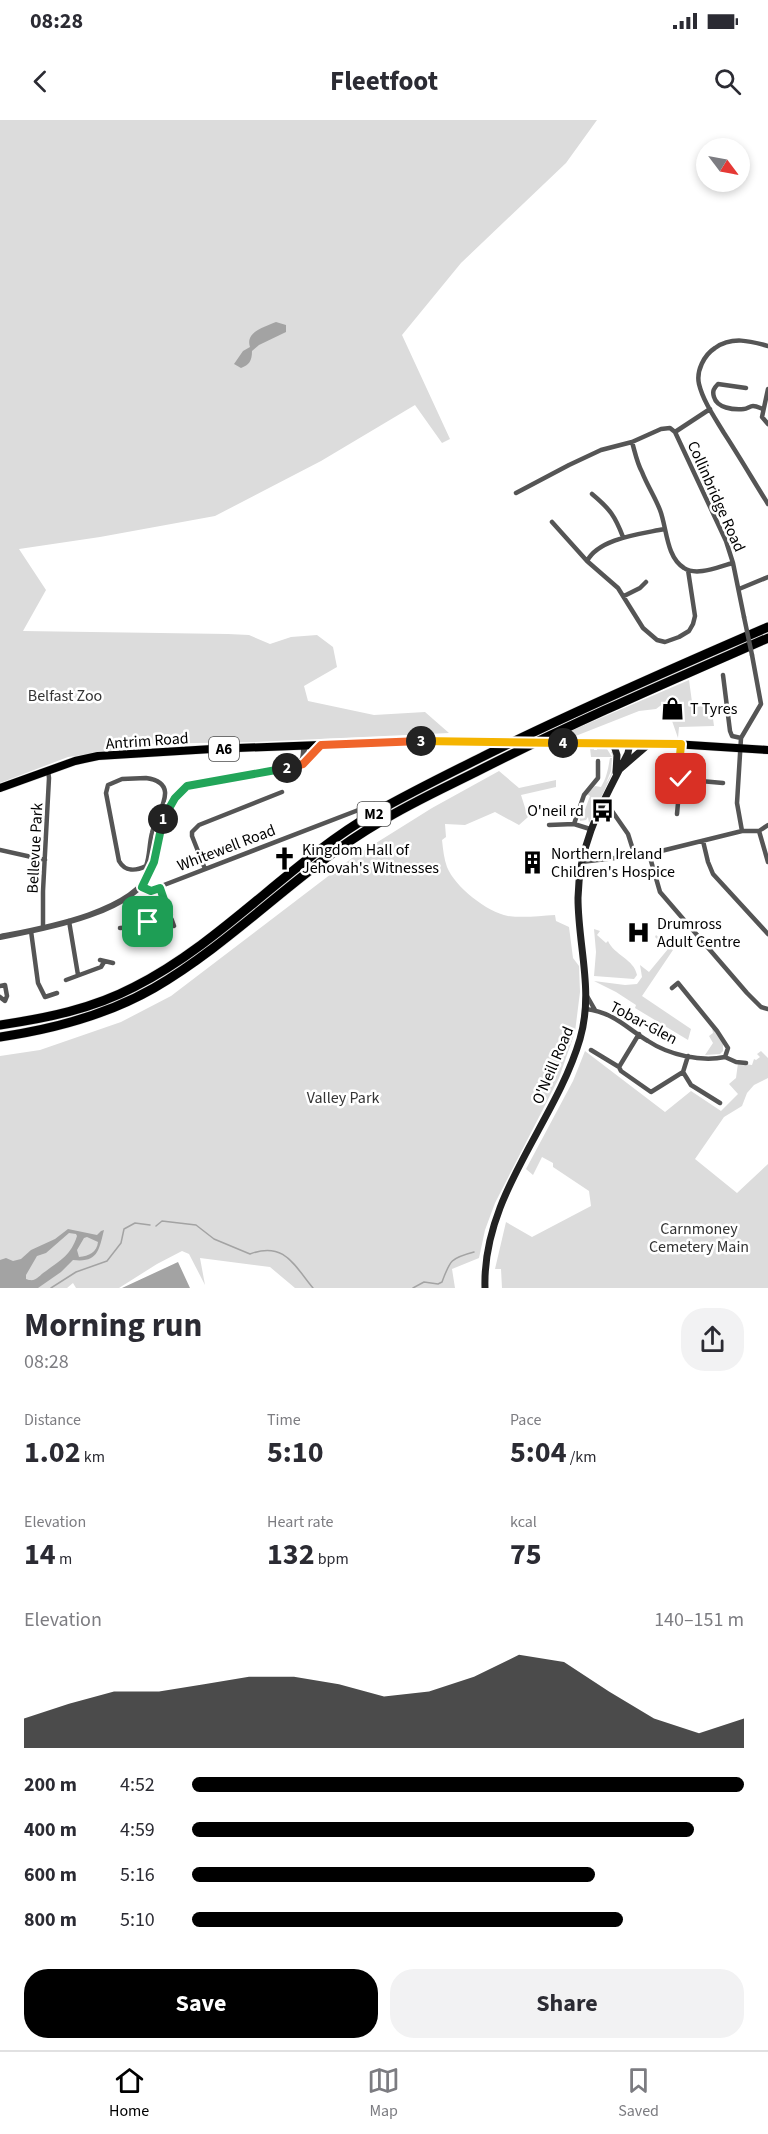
<!DOCTYPE html>
<html lang="en">
<head>
<meta charset="utf-8">
<style>
  body { margin:0; font-family:"Source Sans 3",sans-serif; background:#f2f2f3; color:#2b2b33; height:100vh; display:flex; flex-direction:column; font-size:22px; white-space:nowrap }
  * { box-sizing:border-box; margin:0 }
  p { font-size:20px; color:#7c7c81 }
  .icon { flex:none; width:33px; height:33px; fill:none; stroke:currentColor; stroke-width:2; stroke-linecap:round; stroke-linejoin:round }
  .map { position:relative; height:1168px; overflow:hidden }
  .panel { display:flex; flex-direction:column; background:#fff; flex:1 }
  .panel>* { flex:none }
  .needle { width:39px; rotate:122deg }
  .buttons { position:absolute; left:696px; top:18px; display:grid; gap:12px }
  .buttons a { display:grid; place-items:center; width:54px; height:54px; border-radius:50%; background:#fff; box-shadow:0 3px 9px #0003; font-size:30px }
  .pin { position:absolute; display:grid; place-items:center; width:51px; height:51px; color:#fff; margin:-26px; border-radius:12px; box-shadow:0 3px 9px #0006 }
  .km { position:absolute; width:30px; height:30px; margin:-15px; border-radius:50%; background:#222; color:#fff; font-size:16px; line-height:30px; text-align:center }
  .round { display:grid; place-items:center; flex:none; width:63px; height:63px; border-radius:24px; background:#f2f2f3 }
  .summary { display:flex; align-items:center; justify-content:space-between; height:102px; padding:0 24px }
  h1 { font-size:33px; font-weight:700; line-height:45px }
  .metrics { display:grid; grid-template-columns:repeat(3,1fr); gap:9px; height:102px; padding:6px 24px }
  .metrics div { display:grid; align-content:center }
  .metrics b { font-size:30px; font-weight:700 }
  .metrics small { font-size:16px; font-weight:400 }
  .metrics p { font-size:16px }
  .chart { height:168px; padding:12px 24px }
  .chart p { display:flex; justify-content:space-between }
  .chart svg { width:100%; height:108px; margin-top:6px; fill:#000; opacity:.7 }
  .primary-button { display:flex; gap:12px; margin-top:auto; padding:12px 24px }
  .primary-button a { flex:1; height:69px; border-radius:24px; background:#000; color:#fff; font-size:24px; font-weight:700; line-height:69px; text-align:center }
  .primary-button a+a { background:#f2f2f3; color:#2b2b33 }
  ul { padding:0 24px; list-style:none; font-size:20px }
  li { display:grid; grid-template-columns:96px 72px 1fr; align-items:center; height:45px }
  li i { height:15px; border-radius:8px; background:#000 }
  .status { display:flex; justify-content:space-between; align-items:center; height:42px; padding:0 30px; background:#fff; direction:ltr }
  .status svg { height:16px; fill:currentColor }
  header { display:flex; justify-content:space-between; align-items:center; height:78px; padding:0 24px; background:#fff; font-size:27px; font-weight:700 }
  .tab-bar { display:flex; justify-content:space-around; align-items:center; height:84px; border-top:2px solid #e1e1e2; background:#fff; font-size:16px; color:#7c7c81 }
  .tab-bar a { display:grid; justify-items:center; gap:3px }
  .tab-bar .selected { color:#000 }
  .map>svg:first-child { display:block }
  .green { fill:#dcdcdc }
  .water { fill:#a3a3a3; fill-rule:evenodd }
  .lines { fill:none; stroke-linecap:round; stroke-linejoin:round }
  .stream { stroke:#a3a3a3; stroke-width:1.5 }
  .primary-casing { stroke:#dbdbdb; stroke-width:9 }
  .motorway-casing { stroke:#dbdbdb; stroke-width:10 }
  .minor { stroke:#555; stroke-width:4.5 }
  .tertiary { stroke:#555; stroke-width:6 }
  .secondary { stroke:#222; stroke-width:7 }
  .primary { stroke:#000; stroke-width:8 }
  .motorway { stroke:#000; stroke-width:9 }
  .primary-bridge-casing { stroke:#dbdbdb; stroke-width:9; stroke-linecap:butt }
  .minor-bridge { stroke:#555; stroke-width:4.5 }
  .primary-bridge { stroke:#000; stroke-width:8 }
  .split-1-casing { stroke:#fff; stroke-width:12 }
  .split-2-casing { stroke:#fff; stroke-width:12 }
  .split-3-casing { stroke:#fff; stroke-width:12 }
  .split-4-casing { stroke:#fff; stroke-width:12 }
  .split-5-casing { stroke:#fff; stroke-width:12 }
  .split-1 { stroke:#22a559; stroke-width:8 }
  .split-2 { stroke:#22a559; stroke-width:8 }
  .split-3 { stroke:#f0652b; stroke-width:8 }
  .split-4 { stroke:#f5b400; stroke-width:8 }
  .split-5 { stroke:#f5b400; stroke-width:8 }
  .labels { text-anchor:middle; stroke-width:5; stroke-linejoin:round; paint-order:stroke }
  .shield { fill:#fff; stroke:#4c4c4c; stroke-width:1.5 }
  .shield-label { font-size:15px; font-weight:bold; fill:#000 }
  .street-label { font-size:16px; fill:#000; stroke:#fff }
  .park-label { font-size:16px; fill:#333; stroke:#fff }
  .poi-label { font-size:16px; fill:#000; stroke:#fff; text-anchor:start }
</style>
</head>
<body>
<div class="status"><b>08:28</b><svg viewBox="0 0 49 12"><path d="M0 12V9h3v3zM5 12V6h3v6zM10 12V3h3v9zM15 12V0h3v12zM26 1h20v11H26zM47 4h2v5h-2z"/></svg></div>
<header><svg class="icon" aria-label="back" viewBox="0 0 24 24"><path d="M15 5l-7 7 7 7"/></svg>Fleetfoot<svg class="icon" aria-label="search" viewBox="0 0 24 24"><circle cx="10" cy="10" r="6"/><path d="M15 15l6 6"/></svg></header>
<div class="map">
<svg width="768" height="1168" viewBox="0 0 768 1168">
  <rect width="100%" height="100%" fill="#fff"/>
  <!-- green -->
  <path class="green" d="M 0,0 L 597,0 L 566,43 L 461,143 L 402,215 L 450,319 L 442,323 L 415,285 L 321,341 L 215,396 L 100,417 L 19,429 L 46,470 L 23,511 L 228,514 L 249,515 L 270,524 L 291,517 L 317,515 L 333,527 L 337,547 L 304,566 L 308,581 L 374,595 L 425,592 L 449,613 L 255,622 L 139,624 L 113,631 L 68,637 L 0,663 Z
    M 689,560 L 692,582 L 696,584 L 711,584 L 714,606 L 679,607 L 678,618 L 671,598 L 681,590 L 672,577 L 656,589 L 639,591 L 573,617 L 559,616 Z
    M 594,628 L 594,630 L 597,630 L 597,628 L 607,629 L 612,637 L 591,637 L 590,628 Z
    M 615,631 L 614,650 L 589,703 L 588,697 L 586,700 L 580,701 L 579,694 L 583,695 L 590,676 L 587,674 L 595,666 L 601,667 C 607,657 608,649 610,638 L 612,638 L 611,651 L 606,663 C 613,654 616,642 611,632 Z
    M 499,651 L 519,668 L 556,660 L 556,667 L 521,675 L 528,697 L 519,705 L 495,692 L 465,705 L 445,704 L 446,717 L 442,720 C 443,729 444,739 447,747 C 455,767 487,792 508,796 C 523,798 539,796 555,795 L 556,801 L 569,807 L 573,838 L 579,846 L 580,872 L 575,912 L 559,958 L 495,1083 L 485,1110 L 479,1138 L 452,1149 L 455,1168 L 295,1168 L 270,1147 L 200,1138 L 205,1165 L 189,1134 L 182,1131 L 157,1144 L 119,1168 L 76,1168 L 73,1163 L 67,1168 L 0,1168 L 0,936 L 40,930 L 121,902 L 171,876 L 352,738 L 432,688 Z
    M 162,800 L 170,808 L 141,819 L 137,809 Z
    M 594,809 L 600,811 L 597,815 L 606,823 L 608,821 C 614,835 634,839 637,855 L 634,859 L 594,856 L 596,832 Z
    M 656,815 L 673,830 L 642,876 L 691,909 L 688,920 L 635,888 L 636,885 L 616,872 L 594,861 L 625,865 L 637,864 L 642,857 L 640,845 L 649,852 L 668,829 L 655,817 Z
    M 712,908 L 723,923 L 723,931 L 720,934 L 705,935 L 713,923 L 709,916 L 713,913 Z
    M 585,931 L 665,992 L 691,971 L 721,991 L 738,974 L 729,964 L 736,958 L 738,943 L 752,945 L 754,939 L 756,940 L 760,937 L 757,934 L 761,931 L 768,938 L 768,958 L 754,965 L 747,973 L 742,986 L 724,997 L 695,1039 L 737,1073 L 768,1044 L 768,1168 L 502,1168 L 501,1149 L 495,1149 L 506,1102 L 532,1117 L 591,1086 L 589,1071 L 553,1047 L 553,1043 L 542,1037 L 533,1055 L 526,1049 L 573,961 Z"/>
  <!-- water -->
  <path class="water" d="M 276,202 L 286,205 L 286,212 L 259,225 L 252,231 C 252,241 249,245 241,248 L 234,244 L 243,231 L 250,227 C 245,212 264,207 276,202 Z
    M 68,1109 L 97,1115 L 101,1111 L 104,1110 C 99,1130 98,1143 73,1140 L 61,1152 L 38,1168 L 0,1168 L 0,1140 L 6,1138 L 13,1141 L 21,1139 L 31,1130 L 55,1119 ZM 69,1113 L 76,1114 L 77,1116 C 71,1135 61,1140 46,1151 C 38,1156 36,1163 26,1159 L 26,1155 L 37,1136 L 46,1133 ZM 87,1117 L 98,1122 C 97,1132 89,1136 79,1137 L 77,1130 L 84,1118 Z
    M 178,1142 L 190,1168 L 122,1168 Z"/>
  <g class="lines">
    <!-- stream -->
    <path class="stream" d="M 156,1106 L 162,1101 L 196,1105 L 214,1119 L 250,1134 C 284,1121 294,1145 313,1168
      M 51,1168 L 76,1152 L 107,1141 L 121,1123 L 124,1109 L 135,1103 L 150,1105
      M 413,1168 L 424,1162 L 438,1164 L 442,1162 C 450,1140 451,1138 474,1132"/>
    <defs>
      <path id="primary" d="M 544,623 L 658,623 L 768,630
        M 0,668 L 75,641 L 98,636 L 212,629 L 426,621 L 481,622"/>
      <path id="motorway" d="M 0,905 C 47,898 92,889 134,867 C 223,822 289,742 376,692 C 411,672 448,654 484,636 C 577,590 673,548 768,507
        M 0,917 C 54,909 107,895 154,868 C 235,821 299,749 380,702 C 411,683 444,668 476,652 C 572,603 670,561 768,518"/>
    </defs>
    <!-- primary casing -->
    <use href="#primary" class="primary-casing"/>
    <!-- motorway casing -->
    <use href="#motorway" class="motorway-casing"/>
    <!-- minor -->
    <path class="minor" d="M 768,226 C 750,221 732,216 715,228 C 704,235 696,251 699,264 C 703,281 715,298 724,313 C 739,336 753,360 768,384
      M 746,268 L 718,264 C 714,268 712,271 714,277 C 717,288 733,290 744,289 C 747,289 750,286 753,286 C 757,286 760,288 763,289
      M 768,269 L 762,297 L 768,304
      M 675,312 L 710,289
      M 632,322 C 635,332 637,343 642,352 C 647,365 655,377 660,390 C 667,408 666,437 684,448 C 697,457 720,446 733,443
      M 516,373 L 569,345 L 601,330 L 632,322 L 661,309 L 670,308 L 675,312 L 726,421 L 733,443 L 744,497
      M 592,374 C 610,389 615,396 623,417
      M 552,402 L 587,441 L 618,468 L 643,508 L 657,520 L 665,522 L 679,517 L 689,511 L 693,504 L 695,496 L 688,450
      M 587,441 C 599,418 641,414 664,409
      M 739,469 L 768,457
      M 624,476 L 640,468 L 646,462
      M 723,555 L 730,611 L 732,616 L 741,618
      M 146,658 C 182,663 157,692 152,713 C 149,724 150,736 146,746 C 136,751 125,752 119,741 L 106,673 L 108,665 L 122,659 Z
      M 678,659 L 723,663
      M 676,666 L 679,672 L 677,694
      M 661,672 L 668,675 L 676,666 L 678,659 L 681,624
      M 612,691 L 628,714 L 635,736
      M 574,704 L 584,675 L 598,658 L 598,641
      M 549,705 L 574,704 L 590,709
      M 742,711 L 737,683 L 741,618 L 761,584 L 752,535
      M 759,711 L 768,742
      M 703,721 L 708,742 L 713,754 L 768,814
      M 0,730 L 45,740
      M 649,734 L 660,772 L 747,873 L 761,887 L 768,889
      M 581,742 L 649,734 L 742,711 L 759,711 L 768,705
      M 205,749 L 192,716 L 192,712 L 199,705 L 282,672
      M 142,767 L 151,770 L 374,684
      M 160,767 L 174,806
      M 69,801 L 78,855
      M 43,808 L 43,771 L 49,658 L 48,650
      M 120,808 L 136,807 L 169,794
      M 31,811 L 38,863 L 45,877 L 57,873
      M 100,840 L 113,843
      M 66,860 L 101,847 L 104,842
      M 0,866 L 5,865 L 7,876 L 5,881 L 0,877
      M 587,876 L 595,890
      M 586,889 C 615,893 625,907 648,921 C 669,935 701,942 725,937 L 728,928 L 717,911 L 678,863 L 672,868
      M 639,914 L 619,947 L 621,951 L 651,972 L 683,952 L 688,936
      M 591,930 L 619,947
      M 725,937 L 736,942 L 746,943
      M 683,952 L 691,965 L 720,983"/>
    <!-- tertiary -->
    <path class="tertiary" d="M 302,644 L 320,625
      M 0,817 C 41,809 134,793 151,751 C 156,738 157,724 159,710 C 163,693 174,680 185,667 L 294,647 C 304,643 304,636 304,626"/>
    <!-- secondary -->
    <path class="secondary" d="M 613,623 L 617,635 L 616,652
      M 620,649 L 650,623
      M 485,1168 C 482,1075 555,1004 580,919 C 594,871 578,826 578,778 C 579,721 603,682 628,633 L 630,623"/>
    <!-- primary -->
    <use href="#primary" class="primary"/>
    <!-- motorway -->
    <use href="#motorway" class="motorway"/>
    <defs>
      <path id="primary-bridge" d="M 481,622 L 544,623"/>
    </defs>
    <!-- primary-bridge casing -->
    <use href="#primary-bridge" class="primary-bridge-casing"/>
    <!-- minor-bridge -->
    <path class="minor-bridge" d="M 744,497 L 752,535"/>
    <!-- primary-bridge -->
    <use href="#primary-bridge" class="primary-bridge"/>
  </g>
  <g class="lines">
    <defs>
      <path id="split-1" d="M 148,802 L 169,794 L 160,768 L 151,771 L 142,767 L 154,742 L 163,699"/>
      <path id="split-2" d="M 163,699 L 175,678 L 187,666 L 287,648"/>
      <path id="split-3" d="M 287,648 L 303,644 L 321,625 L 421,621"/>
      <path id="split-4" d="M 421,621 L 563,623"/>
      <path id="split-5" d="M 563,623 L 681,624 L 678,659 L 681,659"/>
    </defs>
    <!-- split-1 casing -->
    <use href="#split-1" class="split-1-casing"/>
    <!-- split-2 casing -->
    <use href="#split-2" class="split-2-casing"/>
    <!-- split-3 casing -->
    <use href="#split-3" class="split-3-casing"/>
    <!-- split-4 casing -->
    <use href="#split-4" class="split-4-casing"/>
    <!-- split-5 casing -->
    <use href="#split-5" class="split-5-casing"/>
    <!-- split-1 -->
    <use href="#split-1" class="split-1"/>
    <!-- split-2 -->
    <use href="#split-2" class="split-2"/>
    <!-- split-3 -->
    <use href="#split-3" class="split-3"/>
    <!-- split-4 -->
    <use href="#split-4" class="split-4"/>
    <!-- split-5 -->
    <use href="#split-5" class="split-5"/>
  </g>
  <!-- icons -->
  <defs>
    <symbol id="shop-bare" viewBox="-9 -9 18 18"><path d="M-5-2.5h2.3a2.7 3.5 0 0 1 5.4 0H5L5.5 6h-11ZM-1.5-2.5h3a1.5 2.3 0 0 0-3 0Z" fill="#000" stroke="#fff" stroke-width="2.5" paint-order="stroke"/></symbol>
    <symbol id="bus-bare" viewBox="-9 -9 18 18"><path d="M-5-6H5V4H4V6H2V4H-2V6H-4V4H-5ZM-3.5-4V0h7V-4ZM-3.5 1.2v1.5H-2V1.2ZM2 1.2v1.5H3.5V1.2Z" fill="#000" stroke="#fff" stroke-width="2.5" paint-order="stroke"/></symbol>
    <symbol id="church-bare" viewBox="-9 -9 18 18"><path d="M-1.2-6h2.4v3.5h3.3v2.4h-3.3V6h-2.4V-.1h-3.3v-2.4h3.3Z" fill="#000" stroke="#fff" stroke-width="2.5" paint-order="stroke"/></symbol>
    <symbol id="building-bare" viewBox="-9 -9 18 18"><path d="M-4-6H4V6H1V3H-1V6H-4ZM-2.5-4.3h1.7v1.8h-1.7ZM.8-4.3h1.7v1.8H.8ZM-2.5-1h1.7V.8h-1.7ZM.8-1h1.7V.8H.8Z" fill="#000" stroke="#fff" stroke-width="2.5" paint-order="stroke"/></symbol>
    <symbol id="hospital-bare" viewBox="-9 -9 18 18"><path d="M-5-5h3v3.5h4V-5h3V5h-3V1.5h-4V5h-3Z" fill="#000" stroke="#fff" stroke-width="2.5" paint-order="stroke"/></symbol>
  </defs>
  <g fill-rule="evenodd">
    <use href="#shop-bare" x="656" y="572" width="33" height="33"/>
    <use href="#bus-bare" x="586" y="674" width="33" height="33"/>
    <use href="#church-bare" x="268" y="722" width="33" height="33"/>
    <use href="#building-bare" x="516" y="726" width="33" height="33"/>
    <use href="#hospital-bare" x="622" y="796" width="33" height="33"/>
  </g>
  <g class="labels">
    <!-- shield labels -->
    <g class="shield">
      <rect x="209" y="617" width="30" height="24" rx="4.5"/>
      <rect x="357.5" y="682" width="33" height="24" rx="4.5"/>
    </g>
    <g class="shield-label">
      <text x="224" y="634">A6</text>
      <text x="374" y="699">M2</text>
    </g>
    <!-- street labels -->
    <g class="street-label">
      <text transform="translate(717 376) rotate(66)" y="6">Collinbridge Road</text>
      <text transform="translate(147 620) rotate(-4)" y="6">Antrim Road</text>
      <text transform="translate(226 727) rotate(-21)" y="6">Whitewell Road</text>
      <text transform="translate(34 728) rotate(-87)" y="6">Bellevue Park</text>
      <text transform="translate(644 902) rotate(28)" y="6">Tobar-Glen</text>
      <text transform="translate(552 945) rotate(-67)" y="6">O'Neill Road</text>
    </g>
    <!-- park labels -->
    <g class="park-label">
      <text x="65" y="581">Belfast Zoo</text>
      <text x="343" y="983">Valley Park</text>
      <text x="699" y="1114">Carnmoney<tspan x="699" dy="18">Cemetery Main</tspan></text>
    </g>
    <!-- poi labels -->
    <g class="poi-label">
      <text x="690" y="594">T Tyres</text>
      <text x="584" y="696" text-anchor="end">O'neil rd</text>
      <text x="302" y="735">Kingdom Hall of<tspan x="302" dy="18">Jehovah's Witnesses</tspan></text>
      <text x="551" y="739">Northern Ireland<tspan x="551" dy="18">Children's Hospice</tspan></text>
      <text x="657" y="809">Drumross<tspan x="657" dy="18">Adult Centre</tspan></text>
    </g>
  </g>
</svg>
<div class="buttons">
<a><svg class="needle" viewBox="-14 -14 28 28"><path d="M0-13l5 13h-10z" fill="#e53935"/><path d="M0 13l5-13h-10z" fill="#7c7c81"/></svg></a>
</div>
<div class="pin" style="left:148px;top:802px;background:#1e9e55"><svg class="icon" aria-label="arrive" viewBox="0 0 24 24"><path d="M6 21V4h12l-3 4 3 4H6"/></svg></div>
<div class="pin" style="left:681px;top:659px;background:#d93025"><svg class="icon" aria-label="check" viewBox="0 0 24 24"><path d="M5 12l5 5 9-10"/></svg></div>
<b class="km" style="left:163px;top:699px">1</b>
<b class="km" style="left:287px;top:648px">2</b>
<b class="km" style="left:421px;top:621px">3</b>
<b class="km" style="left:563px;top:623px">4</b>
</div>
<section class="panel">
<div class="summary"><div><h1>Morning run</h1><p>08:28</p></div><a class="round"><svg class="icon" aria-label="share" viewBox="0 0 24 24"><path d="M12 15V3M7 8l5-5 5 5M5 13v7h14v-7"/></svg></a></div>
<div class="metrics">
<div><p>Distance</p><b>1.02<small> km</small></b></div>
<div><p>Time</p><b>5:10</b></div>
<div><p>Pace</p><b>5:04<small> /km</small></b></div>
</div>
<div class="metrics">
<div><p>Elevation</p><b>14<small> m</small></b></div>
<div><p>Heart rate</p><b>132<small> bpm</small></b></div>
<div><p>kcal</p><b>75</b></div>
</div>
<div class="chart"><p><span>Elevation</span>140–151 m</p>
<svg viewBox="0 0 160 44" preserveAspectRatio="none"><path d="M0 44V32L10 26L20 21L30 21L40 18L50 15L60 15L70 18L80 23L90 21L100 15L110 6L120 9L130 21L140 32L150 38L160 32V44z"/></svg>
</div>
<ul>
<li><b>200 m</b>4:52<i style="width:100%"></i></li>
<li><b>400 m</b>4:59<i style="width:91%"></i></li>
<li><b>600 m</b>5:16<i style="width:73%"></i></li>
<li><b>800 m</b>5:10<i style="width:78%"></i></li>
</ul>
<div class="primary-button"><a>Save</a><a>Share</a></div>
</section>
<nav class="tab-bar">
<a class="selected"><svg class="icon" aria-label="home" viewBox="0 0 24 24"><path d="M3 11l9-7 9 7M6 9v11h12V9"/></svg>Home</a>
<a><svg class="icon" aria-label="map" viewBox="0 0 24 24"><path d="M3 6l6-2 6 2 6-2v14l-6 2-6-2-6 2zM9 4v14M15 6v14"/></svg>Map</a>
<a><svg class="icon" aria-label="saved" viewBox="0 0 24 24"><path d="M7 4h10v16l-5-4-5 4z"/></svg>Saved</a>
</nav>
</body>
</html>
